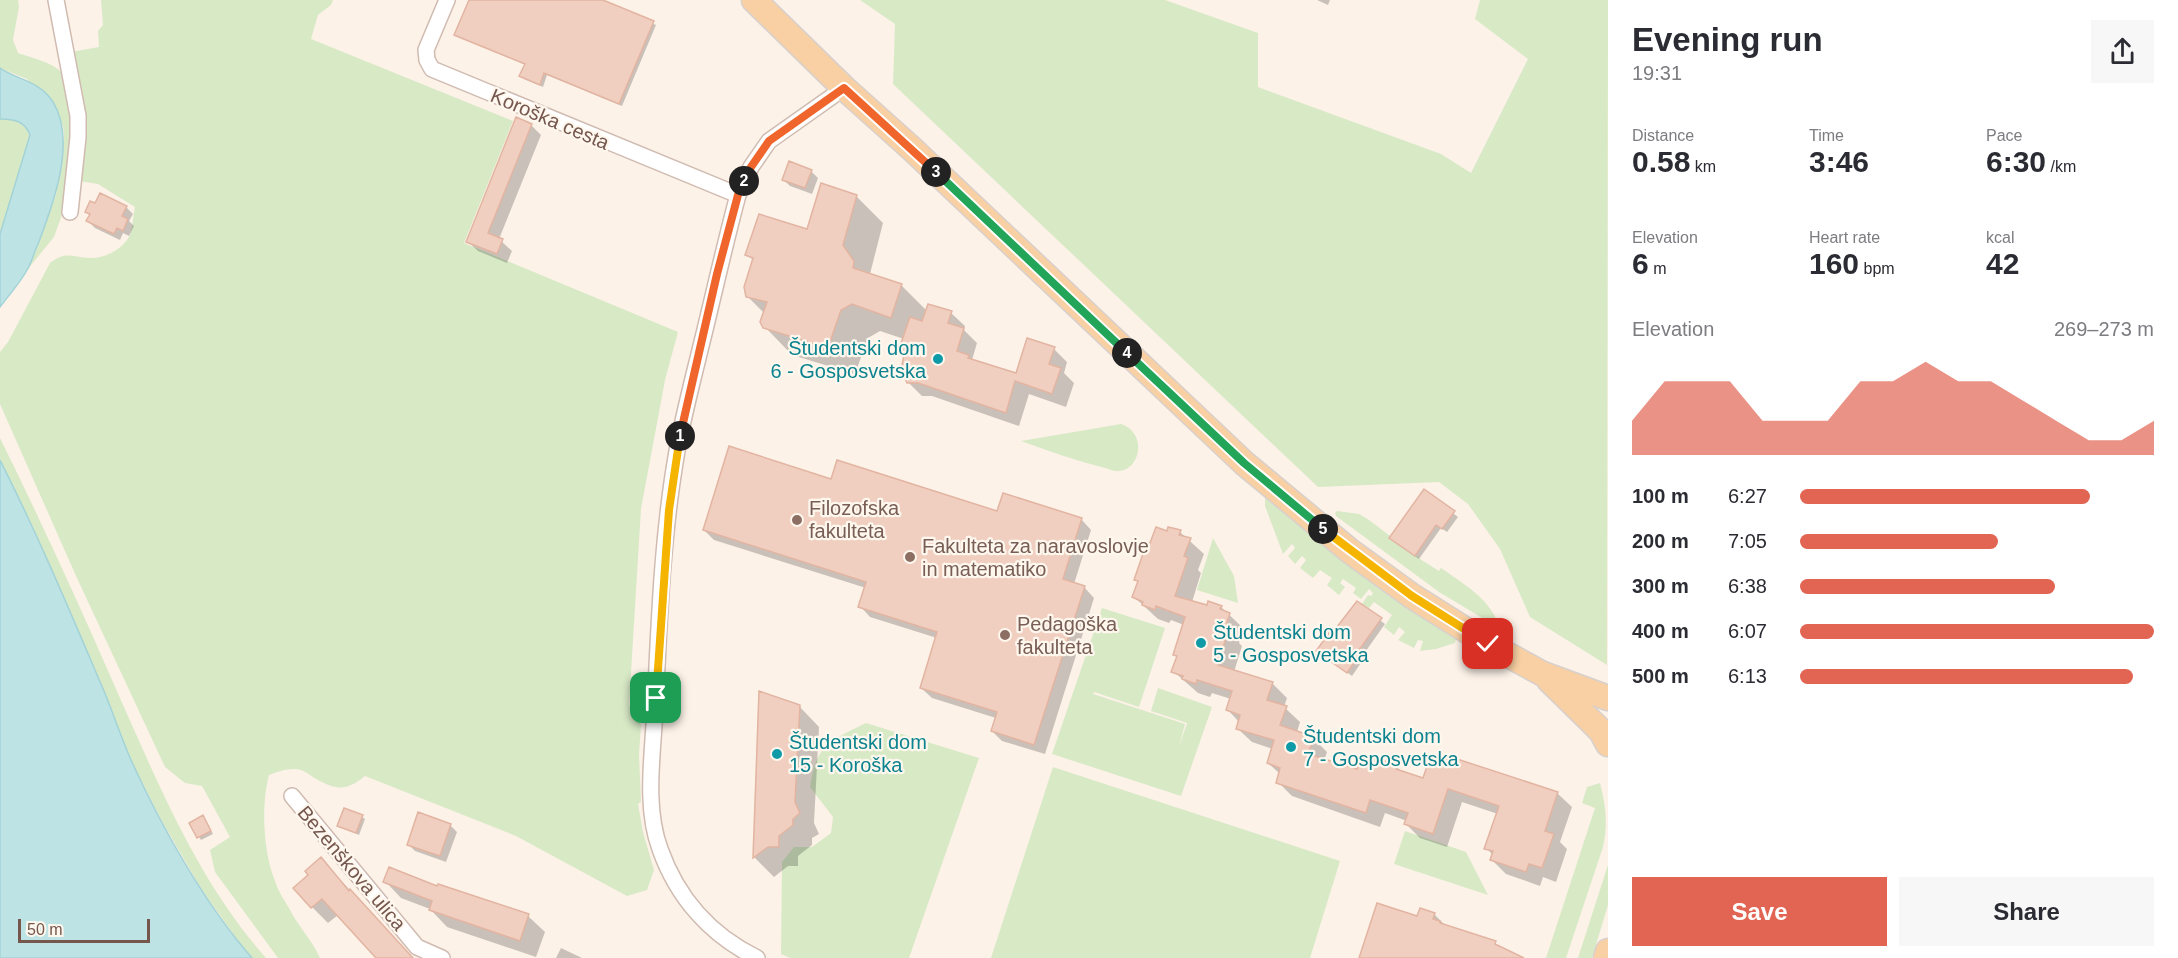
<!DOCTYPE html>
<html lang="en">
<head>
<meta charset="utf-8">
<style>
  body { margin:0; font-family:Arial,sans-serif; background:#f7f7f7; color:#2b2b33; height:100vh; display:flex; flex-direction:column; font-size:22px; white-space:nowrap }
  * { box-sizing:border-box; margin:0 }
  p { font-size:20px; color:#7c7c81 }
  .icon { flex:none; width:33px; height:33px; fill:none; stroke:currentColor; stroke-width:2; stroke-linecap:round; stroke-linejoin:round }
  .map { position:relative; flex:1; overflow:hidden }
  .sheet { display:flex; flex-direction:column; background:#fff; width:570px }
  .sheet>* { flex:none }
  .scale { position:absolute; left:18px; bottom:15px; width:132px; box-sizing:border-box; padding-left:6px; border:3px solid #75574d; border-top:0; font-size:16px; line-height:21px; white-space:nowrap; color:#75574d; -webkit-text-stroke:4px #fef7ee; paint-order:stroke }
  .pin { position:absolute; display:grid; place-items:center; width:51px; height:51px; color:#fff; margin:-26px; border-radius:12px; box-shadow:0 3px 9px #0006 }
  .km { position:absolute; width:30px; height:30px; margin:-15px; border-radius:50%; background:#222; color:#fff; font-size:16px; line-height:30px; text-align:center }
  .round { display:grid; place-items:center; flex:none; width:63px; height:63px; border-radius:0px; background:#f7f7f7 }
  .headline { display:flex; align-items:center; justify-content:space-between; height:102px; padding:0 24px }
  h1 { font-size:33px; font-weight:700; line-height:45px }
  .figures { display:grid; grid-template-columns:repeat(3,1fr); gap:9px; height:102px; padding:6px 24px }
  .figures div { display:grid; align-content:center }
  .figures b { font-size:30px; font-weight:700 }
  .figures small { font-size:16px; font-weight:400 }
  .figures p { font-size:16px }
  .chart { height:168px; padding:12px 24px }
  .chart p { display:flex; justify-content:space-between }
  .chart svg { width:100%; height:108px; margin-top:6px; fill:#e16552; opacity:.7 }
  .cta { display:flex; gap:12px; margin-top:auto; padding:12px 24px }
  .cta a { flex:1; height:69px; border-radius:0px; background:#e16552; color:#fff; font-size:24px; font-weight:700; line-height:69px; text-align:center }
  .cta a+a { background:#f7f7f7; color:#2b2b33 }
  ul { padding:0 24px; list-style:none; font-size:20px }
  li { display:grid; grid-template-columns:96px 72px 1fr; align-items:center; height:45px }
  li i { height:15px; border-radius:8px; background:#e16552 }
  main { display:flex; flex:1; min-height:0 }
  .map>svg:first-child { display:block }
  .green { fill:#d8e9c6 }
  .water { fill:#bde3e5; stroke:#a3d3d7; stroke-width:1.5 }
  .shadow { fill:#0003 }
  .building { fill:#f0cfc0; stroke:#e2b4a1; stroke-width:1.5 }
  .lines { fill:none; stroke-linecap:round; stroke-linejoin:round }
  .minor-casing { stroke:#d0bbb1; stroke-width:18 }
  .primary-casing { stroke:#d8d0cd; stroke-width:27 }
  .minor { stroke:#fff; stroke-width:15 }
  .primary { stroke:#f8d0a3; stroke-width:24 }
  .split-1-casing { stroke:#fff; stroke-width:12 }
  .split-2-casing { stroke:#fff; stroke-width:12 }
  .split-3-casing { stroke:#fff; stroke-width:12 }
  .split-4-casing { stroke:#fff; stroke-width:12 }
  .split-5-casing { stroke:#fff; stroke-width:12 }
  .split-6-casing { stroke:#fff; stroke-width:12 }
  .split-1 { stroke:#f5b400; stroke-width:8 }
  .split-2 { stroke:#f0652b; stroke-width:8 }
  .split-3 { stroke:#f0652b; stroke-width:8 }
  .split-4 { stroke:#22a559; stroke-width:8 }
  .split-5 { stroke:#22a559; stroke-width:8 }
  .split-6 { stroke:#f5b400; stroke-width:8 }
  .culture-dot { fill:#0f9aa8; stroke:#fef7ee; stroke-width:2 }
  .education-dot { fill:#8d6e63; stroke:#fef7ee; stroke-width:2 }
  .labels { text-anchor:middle; stroke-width:4.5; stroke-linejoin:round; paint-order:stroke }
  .street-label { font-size:20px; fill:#75574d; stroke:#fef7ee }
  .culture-label { font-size:20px; fill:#0d838f; stroke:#fef7ee; text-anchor:start }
  .education-label { font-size:20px; fill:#785e54; stroke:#fef7ee; text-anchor:start }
</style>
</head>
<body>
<main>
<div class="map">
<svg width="1608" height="958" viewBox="0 0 1608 958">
  <rect width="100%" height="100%" fill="#fcf2e8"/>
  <!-- green -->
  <path class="green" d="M 0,0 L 18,0 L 19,7 L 13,40 L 18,53 C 32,58 53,62 63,74 L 73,120 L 63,212 L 54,237 L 27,270 L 56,195 L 64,134 L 63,126 L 27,79 L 0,68 Z
    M 101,0 L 333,0 L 331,5 L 318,15 L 311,39 L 513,121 L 464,243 L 678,332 L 665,380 L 641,509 L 629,705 L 634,709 L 639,717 L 641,726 L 639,754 L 641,802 L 638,804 L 643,832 L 654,870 L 647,890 L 627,896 L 516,836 L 365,776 C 348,790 338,791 318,780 C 312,777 307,772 301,770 C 291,767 279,771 269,775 C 261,805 263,851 275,881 C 278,891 285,901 290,910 C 299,927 312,940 320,958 L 278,958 L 215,872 L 210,850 L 230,837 L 202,786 L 185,783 L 165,767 L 76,576 L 0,404 L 0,352 L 8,342 L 50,263 C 67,250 74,258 91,258 C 106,258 123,249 130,235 C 133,227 133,215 135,207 L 98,184 L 79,181 L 71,52 L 99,47 L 98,31 L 103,25 Z
    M 860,0 L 1165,0 L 1258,33 L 1258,87 L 1441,154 L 1471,173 L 1528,59 L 1475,19 L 1480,0 L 1608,0 L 1607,665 L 1530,617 L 1500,549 L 1468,504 L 1439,482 L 1318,487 L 893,84 L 895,24 Z
    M 0,119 C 14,119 25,121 30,135 L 0,234 Z
    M 1121,424 C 1148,433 1140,470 1119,471 C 1115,472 1109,469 1105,468 C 1077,461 1049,451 1021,441 Z
    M 0,438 C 41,521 79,604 116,689 C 158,783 197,880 266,958 L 252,958 L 246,952 L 200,887 L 162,821 L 131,761 L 65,599 L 33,527 L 0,460 Z
    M 1265,498 L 1270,498 L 1453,635 L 1456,638 L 1455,643 L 1436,649 L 1420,651 L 1423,641 L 1418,640 L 1414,648 L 1398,640 L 1405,632 L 1399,627 L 1394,635 L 1384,627 L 1392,615 L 1374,602 L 1369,608 L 1362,604 L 1368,595 L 1371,596 L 1373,593 L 1369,589 L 1361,599 L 1353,593 L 1356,588 L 1343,579 L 1340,583 L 1345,587 L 1339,595 L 1327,585 L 1332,578 L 1320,570 L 1313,578 L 1300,568 L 1306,560 L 1302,556 L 1295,564 L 1288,556 L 1295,548 L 1292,544 L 1283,554 L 1265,506 Z
    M 1337,511 L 1359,514 L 1369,520 L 1423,561 L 1439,571 L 1441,568 C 1462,583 1493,600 1499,628 L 1439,592 L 1336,516 L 1335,513 Z
    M 1213,538 L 1234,576 L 1238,603 L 1197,590 Z
    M 1102,608 L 1165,628 L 1139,707 L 1094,692 L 1093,694 L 1185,724 L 1179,747 L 1187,723 L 1151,711 L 1158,688 L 1212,707 L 1181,796 L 1052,754 Z
    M 866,723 L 979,758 L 909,958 L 790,958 L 781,954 L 782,862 L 794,847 L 812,847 L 831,833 L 833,817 L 810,787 C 816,744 830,741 866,723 Z
    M 1053,767 L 1340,861 L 1310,958 L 991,958 Z
    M 1600,783 C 1606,806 1608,824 1603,847 L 1566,958 L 1546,958 L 1595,808 L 1582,803 L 1587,787 Z
    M 1405,831 L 1466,852 L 1488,895 L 1394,864 Z
    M 1608,865 L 1608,905 L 1592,958 L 1578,958 Z"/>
  <!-- water -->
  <path class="water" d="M 0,68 C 18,80 40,81 53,102 C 77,141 53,205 38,244 C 34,252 32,262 27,270 C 20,283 9,295 0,307 L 0,234 L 30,135 C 25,121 14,119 0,119 Z
    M 0,460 C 37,533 69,609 101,684 C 112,709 120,735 131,760 C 161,826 204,903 252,958 L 0,958 Z"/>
  <!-- shadow -->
  <path class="shadow" d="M 470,0 L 599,0 L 656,25 L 622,106 L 547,75 L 543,87 L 524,79 L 521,76 L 526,65 L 459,37 L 456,34 Z
    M 1317,0 L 1330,0 L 1328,5 Z
    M 531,125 L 541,135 L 499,239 L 512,251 L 507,263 L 478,251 L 467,241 Z
    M 811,171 L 818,178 L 812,194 L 790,186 L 784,180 Z
    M 856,196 L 883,223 L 870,274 L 901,285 L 927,311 L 929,306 L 951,313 L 965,326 L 964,330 L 977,343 L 972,360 L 1017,374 L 1054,349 L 1067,362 L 1064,373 L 1074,383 L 1066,407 L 1029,394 L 1019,426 L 932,396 L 922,396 L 908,382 L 906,353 L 901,348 L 904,339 L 880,331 L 868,338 L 855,374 L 792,355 L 765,327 L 765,314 L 747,296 L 754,261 L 747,254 L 808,231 Z
    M 126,207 L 133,214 L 129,221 L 134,226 L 129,236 L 123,233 L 120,240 L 95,228 L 88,221 L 91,216 L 87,212 Z
    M 832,480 L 998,513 L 1081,519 L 1091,530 L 1074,584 L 1084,587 L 1094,598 L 1045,754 L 1002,741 L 992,731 L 996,718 L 932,698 L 921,688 L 937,638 L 870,617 L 860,606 L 866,588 L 714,540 L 704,530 Z
    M 1424,491 L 1458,517 L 1447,532 L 1441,528 L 1419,559 L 1395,542 Z
    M 1180,532 L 1204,554 L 1198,570 L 1201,573 L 1192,602 L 1208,607 L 1221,607 L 1243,628 L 1239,643 L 1242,646 L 1234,672 L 1273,684 L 1287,698 L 1284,707 L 1300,722 L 1297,732 L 1313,738 L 1327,752 L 1324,761 L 1358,771 L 1397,767 L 1403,773 L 1424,779 L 1557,793 L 1572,807 L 1560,842 L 1567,849 L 1556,882 L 1543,877 L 1540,886 L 1506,874 L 1492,860 L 1493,855 L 1486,848 L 1498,814 L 1462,802 L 1447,847 L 1420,838 L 1406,824 L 1407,821 L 1385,813 L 1380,827 L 1292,796 L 1278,782 L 1280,774 L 1268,763 L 1273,749 L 1252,742 L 1237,728 L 1239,722 L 1228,710 L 1231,699 L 1212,693 L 1210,697 L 1198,693 L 1173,671 L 1178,657 L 1175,654 L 1184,625 L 1171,620 L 1169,623 L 1158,619 L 1134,597 L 1139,583 L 1136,580 L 1151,545 L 1168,533 Z
    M 1357,603 L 1385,624 L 1363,655 L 1365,657 L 1352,676 L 1318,651 Z
    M 761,693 L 799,706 L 819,727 L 814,823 L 819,834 L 812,838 L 812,845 L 798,856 L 798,866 L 788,866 L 774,877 L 755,858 Z
    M 203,817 L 213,834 L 201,840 L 191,824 Z
    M 362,817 L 365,819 L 359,835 L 339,826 Z
    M 450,825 L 457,832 L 446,862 L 415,851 L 408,844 Z
    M 321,860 L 337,876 L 412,958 L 378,958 L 338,915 L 328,923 L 312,907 L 310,876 Z
    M 385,881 L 438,888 L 528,916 L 545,932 L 536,957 L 447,927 L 430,909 L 401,898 Z
    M 1434,914 L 1447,927 L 1495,943 L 1513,958 L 1361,958 L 1418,918 Z
    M 561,948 L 582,958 L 556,958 Z"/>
  <!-- building -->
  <path class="building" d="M 469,0 L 603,0 L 654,21 L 619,104 L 544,73 L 540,85 L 519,76 L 525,64 L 454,35 Z
    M 516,117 L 532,124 L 488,233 L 503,239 L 497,254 L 466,242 Z
    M 789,161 L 812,170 L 805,188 L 782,180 Z
    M 821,183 L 857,195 L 843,245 L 854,261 L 853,268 L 902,284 L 891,318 L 852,304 L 841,310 L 828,348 L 763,328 L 760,322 L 767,302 L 746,297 L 744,287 L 753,258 L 745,255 L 759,214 L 807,229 Z
    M 100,193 L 127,206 L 122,216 L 128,219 L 123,231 L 117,228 L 114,234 L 86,221 L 90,214 L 85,212 L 90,201 L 95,203 Z
    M 928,304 L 952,311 L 948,323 L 964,328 L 957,351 L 969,355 L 968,358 L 1016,373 L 1027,338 L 1055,347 L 1049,364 L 1061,368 L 1052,394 L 1015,381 L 1006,413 L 918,383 L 907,383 L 901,370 L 905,350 L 899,349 L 910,317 L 922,321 Z
    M 729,446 L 831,479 L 837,460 L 997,511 L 1003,493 L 1082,518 L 1063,579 L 1085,586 L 1034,745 L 991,731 L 997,712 L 920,688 L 937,632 L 858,607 L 866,582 L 703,530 Z
    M 1424,489 L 1455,511 L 1442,529 L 1436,525 L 1415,556 L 1389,538 Z
    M 1156,527 L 1167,531 L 1168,527 L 1181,530 L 1179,535 L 1191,538 L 1184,556 L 1188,558 L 1175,596 L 1207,605 L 1208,601 L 1222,606 L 1220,609 L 1230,613 L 1225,629 L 1228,631 L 1218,665 L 1273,682 L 1267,700 L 1287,706 L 1280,725 L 1314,737 L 1308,754 L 1357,769 L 1362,754 L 1398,765 L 1396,769 L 1423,778 L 1431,754 L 1456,762 L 1457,759 L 1558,792 L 1545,831 L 1554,834 L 1542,868 L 1529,864 L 1526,872 L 1490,860 L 1493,851 L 1484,849 L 1499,806 L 1448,789 L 1433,834 L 1404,824 L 1408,813 L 1370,800 L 1366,813 L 1276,783 L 1280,768 L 1267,763 L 1274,740 L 1236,729 L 1240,715 L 1226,710 L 1232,691 L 1197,680 L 1196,684 L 1182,679 L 1183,676 L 1171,672 L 1177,656 L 1173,655 L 1185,617 L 1156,606 L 1155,610 L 1142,605 L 1143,602 L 1132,597 L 1138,581 L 1134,580 L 1147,542 L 1150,543 Z
    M 1357,601 L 1382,618 L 1359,650 L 1361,652 L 1347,673 L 1316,651 L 1331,630 L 1333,632 Z
    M 759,691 L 800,705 L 795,802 L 800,813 L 793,819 L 793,825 L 779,836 L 779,847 L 768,847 L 753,858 Z
    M 344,808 L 363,815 L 356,833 L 337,826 Z
    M 418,812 L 451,824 L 440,856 L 407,845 Z
    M 203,815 L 211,831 L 197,838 L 189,823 Z
    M 321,857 L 349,891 L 350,889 L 413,958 L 376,958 L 322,899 L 311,908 L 293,888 L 308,875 L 305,871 Z
    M 389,867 L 437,886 L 438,884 L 529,914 L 520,941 L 429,910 L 432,901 L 383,882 Z
    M 1377,903 L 1417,916 L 1420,908 L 1435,913 L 1433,919 L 1440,921 L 1440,923 L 1496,941 L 1495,944 L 1524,958 L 1359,958 Z"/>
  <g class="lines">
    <defs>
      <path id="minor" d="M 56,0 L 78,116 L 78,137 L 70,212
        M 447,0 L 426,50 L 427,60 L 432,69 L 738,195
        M 292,796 L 417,947 L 442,958
        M 757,958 C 710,935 677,897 660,849 C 644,806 653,754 655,709 C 659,624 662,536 677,451 C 683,417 692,383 700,350 C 713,298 724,247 738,195 L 751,167 L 769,141 L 844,88"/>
      <path id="primary" d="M 754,0 L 844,88 L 911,148 L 1244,463 L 1350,551 L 1412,596 L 1488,644 L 1543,674 L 1608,698
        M 1549,680 L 1601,731 L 1608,744
        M 1606,958 L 1608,951"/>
    </defs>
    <!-- minor casing -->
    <use href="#minor" class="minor-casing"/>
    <!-- primary casing -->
    <use href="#primary" class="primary-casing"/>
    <!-- minor -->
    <use href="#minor" class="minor"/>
    <!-- primary -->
    <use href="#primary" class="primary"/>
  </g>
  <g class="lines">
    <defs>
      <path id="split-1" d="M 656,698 L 669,510 L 680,436"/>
      <path id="split-2" d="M 680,436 L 717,274 L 738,195 L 744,181"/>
      <path id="split-3" d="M 744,181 L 751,167 L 769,141 L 844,88 L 936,172"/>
      <path id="split-4" d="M 936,172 L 1127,353"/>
      <path id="split-5" d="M 1127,353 L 1244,463 L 1323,529"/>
      <path id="split-6" d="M 1323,529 L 1412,596 L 1488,644"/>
    </defs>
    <!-- split-1 casing -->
    <use href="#split-1" class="split-1-casing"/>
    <!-- split-2 casing -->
    <use href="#split-2" class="split-2-casing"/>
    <!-- split-3 casing -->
    <use href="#split-3" class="split-3-casing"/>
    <!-- split-4 casing -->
    <use href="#split-4" class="split-4-casing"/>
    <!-- split-5 casing -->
    <use href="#split-5" class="split-5-casing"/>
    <!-- split-6 casing -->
    <use href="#split-6" class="split-6-casing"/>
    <!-- split-1 -->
    <use href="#split-1" class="split-1"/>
    <!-- split-2 -->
    <use href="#split-2" class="split-2"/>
    <!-- split-3 -->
    <use href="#split-3" class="split-3"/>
    <!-- split-4 -->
    <use href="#split-4" class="split-4"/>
    <!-- split-5 -->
    <use href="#split-5" class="split-5"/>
    <!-- split-6 -->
    <use href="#split-6" class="split-6"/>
  </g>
  <!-- markers -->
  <g class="culture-dot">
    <circle cx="938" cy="359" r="6"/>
    <circle cx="1201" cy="643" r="6"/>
    <circle cx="1291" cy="747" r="6"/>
    <circle cx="777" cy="754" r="6"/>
  </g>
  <g class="education-dot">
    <circle cx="797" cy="520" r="6"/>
    <circle cx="910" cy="557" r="6"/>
    <circle cx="1005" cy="635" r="6"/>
  </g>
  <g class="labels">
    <!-- street labels -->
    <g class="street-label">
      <text transform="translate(550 119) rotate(23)" y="7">Koroška cesta</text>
      <text transform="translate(352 868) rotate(50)" y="7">Bezenškova ulica</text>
    </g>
    <!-- culture labels -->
    <g class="culture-label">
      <text x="926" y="355" text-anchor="end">Študentski dom<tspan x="926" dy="23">6 - Gosposvetska</tspan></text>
      <text x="1213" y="639">Študentski dom<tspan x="1213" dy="23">5 - Gosposvetska</tspan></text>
      <text x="1303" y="743">Študentski dom<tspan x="1303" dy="23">7 - Gosposvetska</tspan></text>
      <text x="789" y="749">Študentski dom<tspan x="789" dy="23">15 - Koroška</tspan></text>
    </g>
    <!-- education labels -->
    <g class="education-label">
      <text x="809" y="515">Filozofska<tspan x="809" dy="23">fakulteta</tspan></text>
      <text x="922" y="553">Fakulteta za naravoslovje<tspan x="922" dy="23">in matematiko</tspan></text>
      <text x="1017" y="631">Pedagoška<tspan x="1017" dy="23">fakulteta</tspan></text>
    </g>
  </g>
</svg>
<div class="scale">50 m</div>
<div class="pin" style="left:656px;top:698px;background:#1e9e55"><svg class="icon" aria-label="arrive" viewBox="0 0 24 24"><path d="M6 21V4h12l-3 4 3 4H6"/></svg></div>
<div class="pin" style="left:1488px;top:644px;background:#d93025"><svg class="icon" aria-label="check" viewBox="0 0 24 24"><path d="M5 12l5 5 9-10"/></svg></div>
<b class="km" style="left:680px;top:436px">1</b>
<b class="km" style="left:744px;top:181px">2</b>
<b class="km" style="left:936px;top:172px">3</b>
<b class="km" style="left:1127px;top:353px">4</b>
<b class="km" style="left:1323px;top:529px">5</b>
</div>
<section class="sheet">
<div class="headline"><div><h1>Evening run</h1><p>19:31</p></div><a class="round"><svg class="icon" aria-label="share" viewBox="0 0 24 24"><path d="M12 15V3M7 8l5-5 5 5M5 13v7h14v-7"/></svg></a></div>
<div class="figures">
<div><p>Distance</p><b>0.58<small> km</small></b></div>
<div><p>Time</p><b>3:46</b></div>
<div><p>Pace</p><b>6:30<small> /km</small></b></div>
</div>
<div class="figures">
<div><p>Elevation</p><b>6<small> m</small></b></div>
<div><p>Heart rate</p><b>160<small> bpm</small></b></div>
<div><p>kcal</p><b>42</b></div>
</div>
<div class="chart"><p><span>Elevation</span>269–273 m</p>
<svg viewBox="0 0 160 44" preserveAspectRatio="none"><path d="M0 44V30L10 14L20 14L30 14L40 30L50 30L60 30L70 14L80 14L90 6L100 14L110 14L120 22L130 30L140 38L150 38L160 30V44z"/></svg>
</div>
<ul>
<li><b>100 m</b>6:27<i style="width:82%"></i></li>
<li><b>200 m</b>7:05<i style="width:56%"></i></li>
<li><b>300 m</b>6:38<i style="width:72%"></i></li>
<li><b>400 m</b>6:07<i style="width:100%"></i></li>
<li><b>500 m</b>6:13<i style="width:94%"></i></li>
</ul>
<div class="cta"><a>Save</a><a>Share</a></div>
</section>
</main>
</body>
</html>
